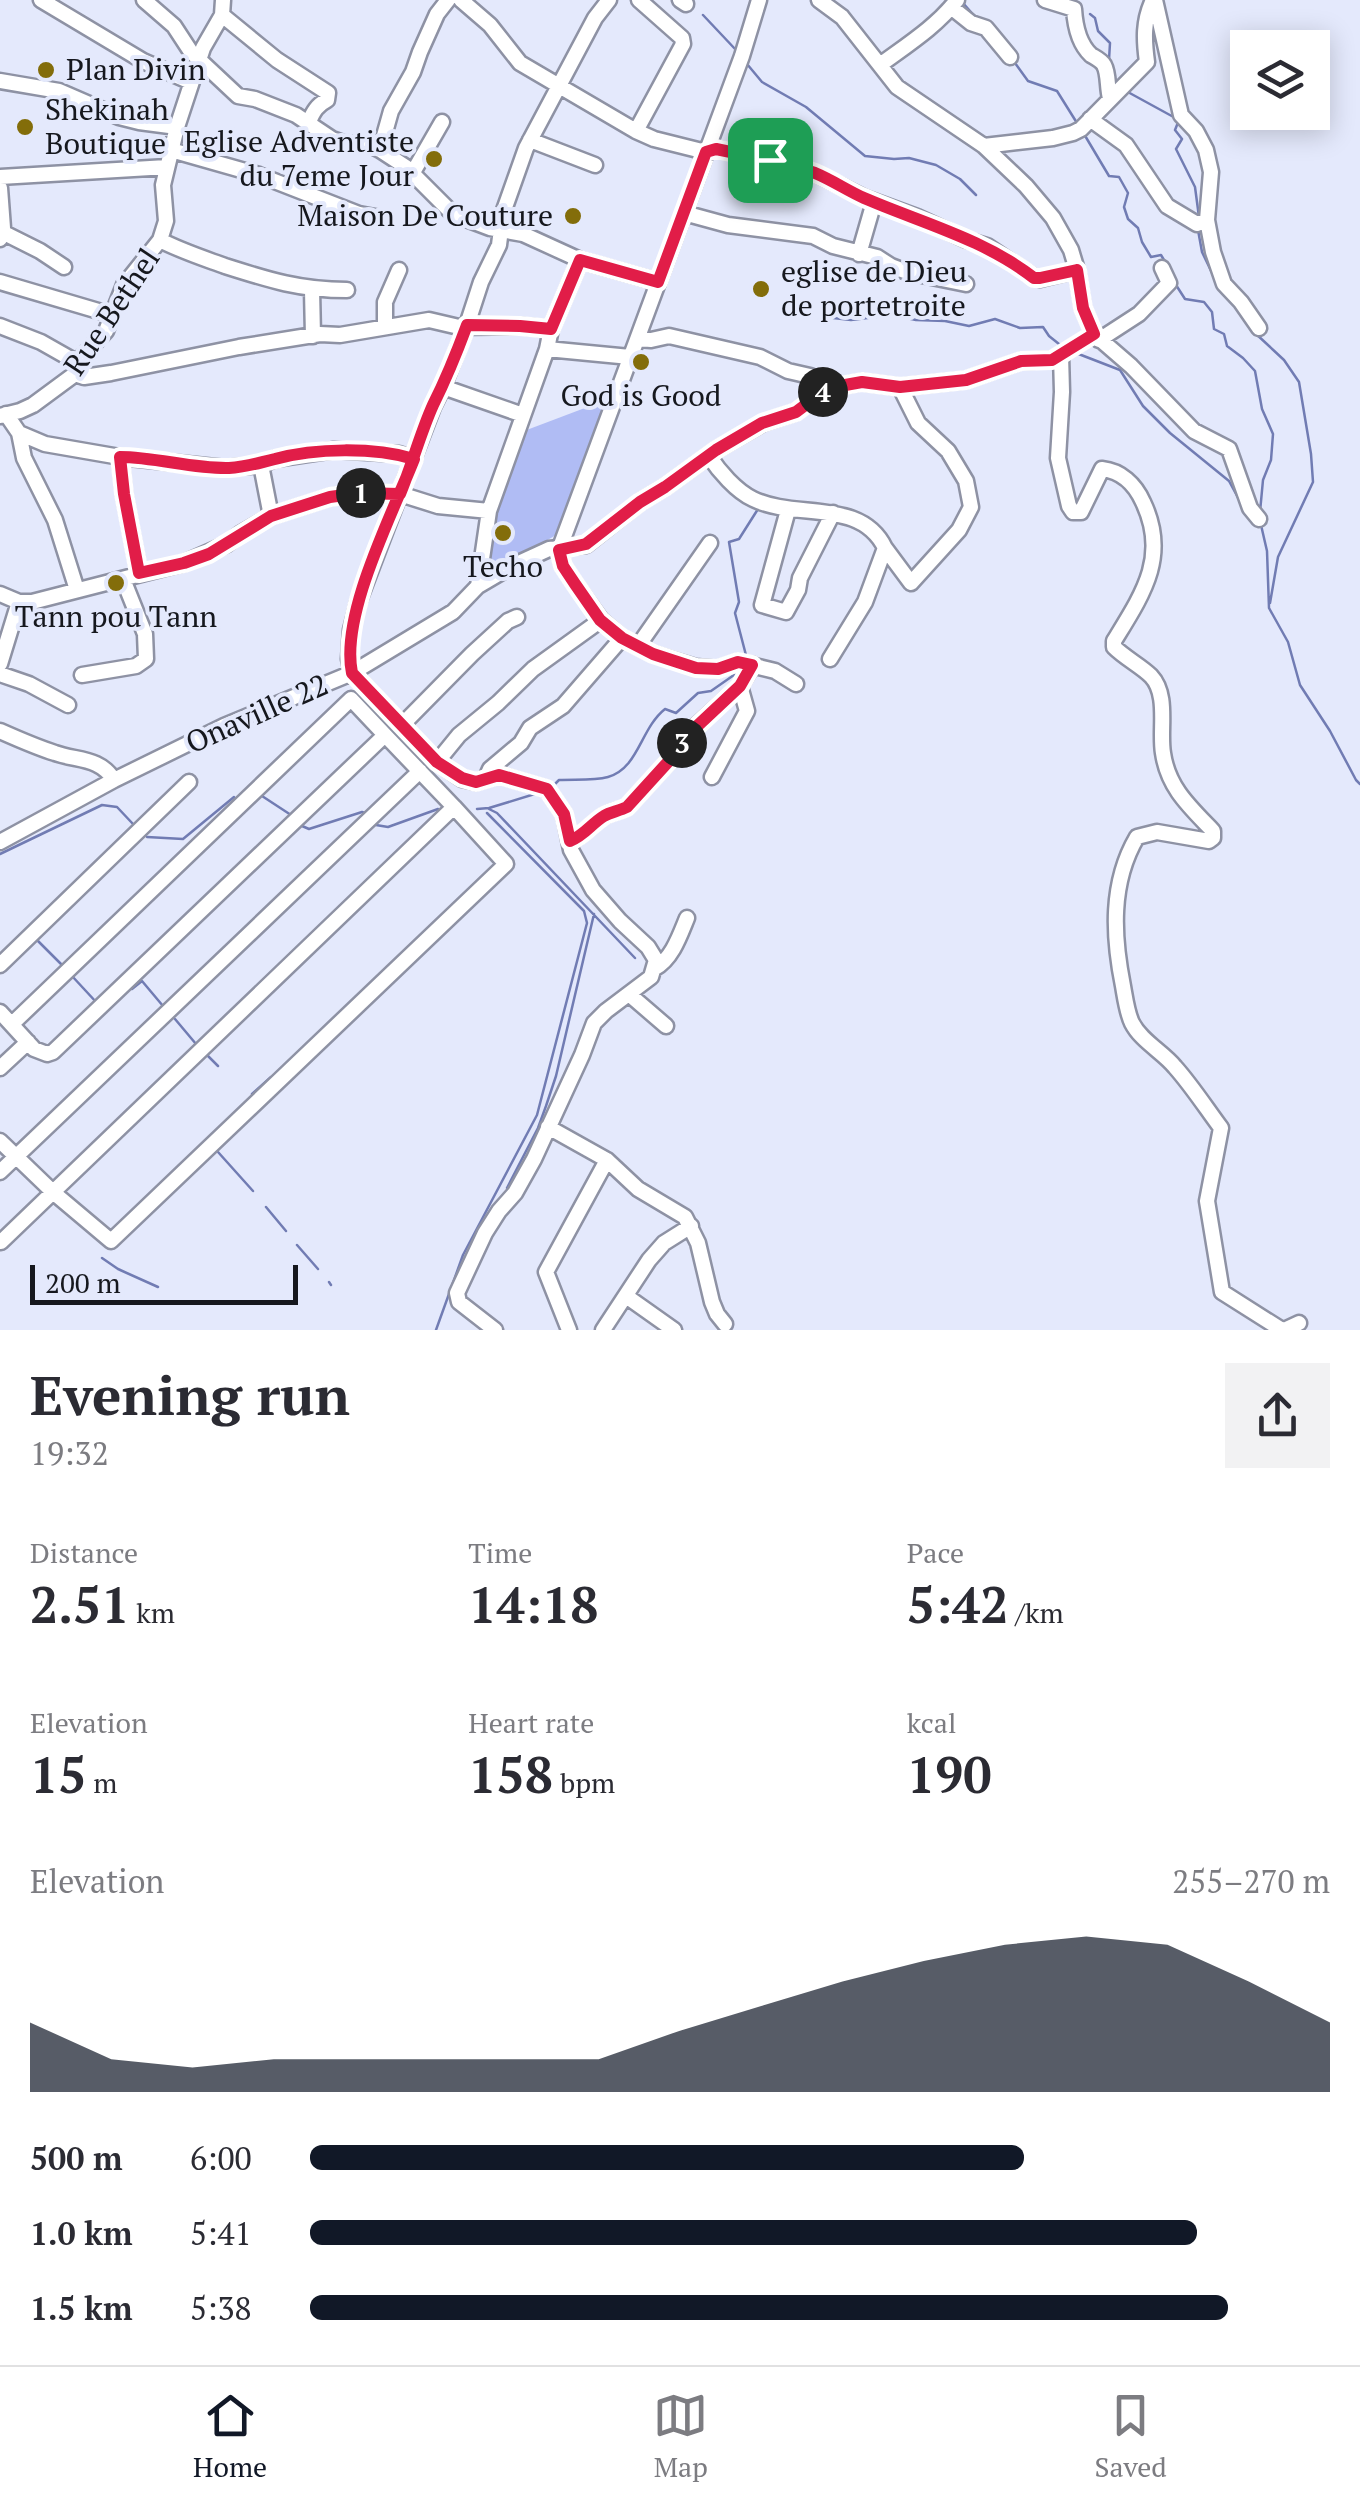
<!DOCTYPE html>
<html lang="en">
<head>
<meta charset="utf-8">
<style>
  body { margin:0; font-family:"PT Serif",serif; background:#f2f2f3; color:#2b2b33; height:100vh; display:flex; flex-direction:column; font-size:38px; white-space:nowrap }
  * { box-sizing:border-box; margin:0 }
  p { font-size:32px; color:#7c7c81 }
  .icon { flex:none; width:55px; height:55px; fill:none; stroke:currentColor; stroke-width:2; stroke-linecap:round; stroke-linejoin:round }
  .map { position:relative; height:1330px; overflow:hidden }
  .side { display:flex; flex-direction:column; background:#fff; flex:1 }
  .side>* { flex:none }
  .controls { position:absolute; left:1230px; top:30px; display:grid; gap:20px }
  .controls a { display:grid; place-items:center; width:100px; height:100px; border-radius:0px; background:#fff; box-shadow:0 5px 25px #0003; font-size:50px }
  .scale { position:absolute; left:30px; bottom:25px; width:268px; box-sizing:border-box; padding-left:10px; border:5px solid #16181e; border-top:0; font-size:28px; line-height:35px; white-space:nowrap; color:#16181e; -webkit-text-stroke:8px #e4e9fc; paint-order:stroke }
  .pin { position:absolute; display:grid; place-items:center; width:85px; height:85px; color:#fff; margin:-42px; border-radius:20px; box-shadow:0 5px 15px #0006 }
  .km { position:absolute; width:50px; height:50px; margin:-25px; border-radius:50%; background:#222; color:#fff; font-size:28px; line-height:50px; text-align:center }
  .round { display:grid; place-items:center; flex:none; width:105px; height:105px; border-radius:0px; background:#f2f2f3 }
  .summary { display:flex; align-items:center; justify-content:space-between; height:170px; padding:0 30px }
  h1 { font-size:55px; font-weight:800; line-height:75px }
  .stats { display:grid; grid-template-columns:repeat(3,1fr); gap:15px; height:170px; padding:10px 30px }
  .stats div { display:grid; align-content:center }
  .stats b { font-size:50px; font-weight:800 }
  .stats small { font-size:28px; font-weight:400 }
  .stats p { font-size:28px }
  .chart { height:280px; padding:20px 30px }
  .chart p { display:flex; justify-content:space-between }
  .chart svg { width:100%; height:180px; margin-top:10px; fill:#111827; opacity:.7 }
  ul { padding:0 30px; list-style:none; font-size:32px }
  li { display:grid; grid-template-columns:160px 120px 1fr; align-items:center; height:75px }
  li i { height:25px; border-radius:12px; background:#111827 }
  .tab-bar { display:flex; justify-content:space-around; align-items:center; height:140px; border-top:2px solid #e1e1e2; background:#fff; font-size:28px; color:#7c7c81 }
  .tab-bar a { display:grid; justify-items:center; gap:5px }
  .tab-bar .selected { color:#111827 }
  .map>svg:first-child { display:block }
  .green { fill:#b0bcf4 }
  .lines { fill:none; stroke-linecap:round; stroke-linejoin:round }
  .stream { stroke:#717cb3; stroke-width:2.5 }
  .minor-casing { stroke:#8e92a4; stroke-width:19 }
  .minor { stroke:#fff; stroke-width:14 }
  .route-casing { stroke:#fff; stroke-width:20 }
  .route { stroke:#e11d48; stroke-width:12 }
  .poi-dot { fill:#836d0a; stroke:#e4e9fc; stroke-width:4 }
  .labels { text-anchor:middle; stroke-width:8; stroke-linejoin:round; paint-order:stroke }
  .poi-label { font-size:30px; fill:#16181e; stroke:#e4e9fc; text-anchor:start }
  .street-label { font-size:30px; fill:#16181e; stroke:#e4e9fc }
</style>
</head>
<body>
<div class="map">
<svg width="1360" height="1330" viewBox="0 0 1360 1330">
  <rect width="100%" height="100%" fill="#e4e9fc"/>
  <!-- green -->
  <path class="green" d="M 606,400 L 556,535 L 481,579 L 489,519 L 524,431 Z"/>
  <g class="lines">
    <!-- stream -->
    <path class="stream" d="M 963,3 L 977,19
      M 1090,14 L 1095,18 L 1098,31 L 1110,43 L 1109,60
      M 703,15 L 736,50
      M 1015,63 L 1028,81 L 1057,91 L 1077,123
      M 747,64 L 762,82 L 806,107 L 865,156 L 894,159 L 909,158 L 936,165 L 960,179 L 976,195
      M 1126,91 L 1179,120 L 1175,130 L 1182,139 L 1176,149 L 1195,187 L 1199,217
      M 1084,134 L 1109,176 L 1119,177 L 1128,193 L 1124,207 L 1128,219 L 1138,228 L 1142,242 L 1151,257 L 1161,255 L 1164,260
      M 1198,230 L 1202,252 L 1215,279
      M 1176,285 L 1185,299 L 1204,302 L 1212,312 L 1214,329 L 1224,334 L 1227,346 L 1243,358 L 1255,371 L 1262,409 L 1273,434 L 1271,460 L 1263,480 L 1260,512
      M 1235,305 L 1250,327
      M 833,318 L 851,320 L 892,315 L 916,320 L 945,321 L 969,326 L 995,319 L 1020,328 L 1043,327 L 1049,336 L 1064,348
      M 1255,333 L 1284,360 L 1299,382 L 1311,454 L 1313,482 L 1278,557 L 1270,603
      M 1076,353 L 1120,370 L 1143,406 L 1170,433 L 1229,481 L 1242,505
      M 1261,525 L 1267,551 L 1269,608 L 1288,642 L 1300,685 L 1330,731 L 1356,780 L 1360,784
      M 747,659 L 735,613 L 739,602 L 729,542 L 739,539 L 758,509
      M 554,785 L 559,780 C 574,779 593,781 608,777 C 639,768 640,729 665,709 L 676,713 L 698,693 L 711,691 L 744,668
      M 262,796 L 291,815
      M 477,809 L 489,808 L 538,793
      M 489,809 L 497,813 L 635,958
      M 376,825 L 388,827 L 438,809
      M 302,826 L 309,829 L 362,812 L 365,813
      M 147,837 L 183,839 L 234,797
      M 0,854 L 102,805 L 117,807 L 133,824
      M 38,941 L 61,964
      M 72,976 L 97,1003
      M 132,989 L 142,981 L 163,1006
      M 175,1019 L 196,1044
      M 208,1056 L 218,1066
      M 252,1094 L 271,1077
      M 218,1152 L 253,1191
      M 507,1188 L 538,1128 L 546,1106 L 556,1076 L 594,914
      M 266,1207 L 286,1231
      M 297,1245 L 318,1269
      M 102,1258 L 118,1269 L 158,1287
      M 329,1282 L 331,1285
      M 436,1330 L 463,1255 L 537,1115 L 587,923 L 584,911 L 487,813"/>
    <defs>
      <path id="minor" d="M 41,0 L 143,61 L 191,82
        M 144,0 L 174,26 L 191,52 L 238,96 L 255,99 L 296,115 L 332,139 L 343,143 L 370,145 L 380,150 L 406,167 L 453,214 L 490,228 L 523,234 L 580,260 L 658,282
        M 461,0 L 490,25 L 520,63 L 636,131 L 654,139 L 706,152 L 717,149 L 770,160 L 817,174 L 865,198 L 917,217 L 967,240 L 987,246 L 1035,278 L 1040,279 L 1077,270
        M 680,0 L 686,4
        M 819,0 L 842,17 L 897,87 L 984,146 L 1026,186 L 1053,218 L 1071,250 L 1077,270 L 1083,308 L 1094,334 L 1131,366 L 1194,431 L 1229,449 L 1250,508 L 1259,519
        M 1045,0 L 1074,9 C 1075,25 1078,43 1091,55 C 1096,58 1101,60 1104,65 C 1109,74 1107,88 1110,98
        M 1155,0 L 1181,115 L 1196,131 L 1206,150 L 1211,172 L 1207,220 L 1213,252 L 1224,284 L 1241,302 L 1259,328
        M 951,7 L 971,23 L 986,28 L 1010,57
        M 222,15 L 277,60 L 328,93 L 327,100 C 317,105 313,112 309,122
        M 880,65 C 907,45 936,27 957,0
        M 0,81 L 59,91 L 119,117 L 139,122 L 177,127
        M 1090,119 L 1126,145 L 1167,206 L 1197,224 L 1207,220
        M 636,131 L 683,44 L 682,38 L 639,0
        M 530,140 L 595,165
        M 984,146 L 1053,138 L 1073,133 L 1081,129 L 1147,62 C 1144,40 1143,21 1153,0
        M 171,150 L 259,175 L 359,214 L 386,219
        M 380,150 L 391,111 L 413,72 L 420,52 L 437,14 L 448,0
        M 412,174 L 442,122
        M 0,177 L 167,167
        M 0,188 L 3,228 L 0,239
        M 684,213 L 728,225 L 813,236 L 833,246 L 877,257 L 891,266 L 907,272 L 966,284
        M 2,232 L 40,251 L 64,267
        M 160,240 C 181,251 203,258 225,266 C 269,280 300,290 347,290
        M 859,254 L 874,202
        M 0,282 L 112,315
        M 312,290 L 313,336
        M 0,326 L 41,342 L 78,363
        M 385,327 L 385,302 L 399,270
        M 638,339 L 651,340 L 669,336 L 760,357 L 788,371 L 810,376 L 834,387
        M 1099,340 L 1139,314 L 1169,283 L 1162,268
        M 547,349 L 630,357
        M 1061,355 L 1062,392 L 1058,458 L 1069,506 L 1073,512 L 1081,512 L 1102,469 C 1121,471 1135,484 1143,502 C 1169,556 1143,594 1114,641 L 1114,647 C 1125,658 1141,666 1151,676 C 1169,695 1159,730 1163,753 C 1168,788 1190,807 1213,831 L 1213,838 L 1209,841 L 1157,832 L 1137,837 C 1110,883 1113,936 1123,986 C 1125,997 1127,1013 1132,1023 C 1141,1041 1163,1052 1175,1067 C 1192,1086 1206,1108 1221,1128 L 1207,1201 L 1222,1292 L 1282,1330
        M 75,374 L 84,377 L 111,373 L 239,347 L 320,334 L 340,335 L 429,320 L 459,327 L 521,326 L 551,329
        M 443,387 L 523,415
        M 6,414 L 19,433 L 45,444 L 120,457 L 225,468 L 261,465 L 275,459 L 334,450 L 399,454 L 414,459
        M 0,416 L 20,411 L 33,405 L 75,374 L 81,358 L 106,331 L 124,285 L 160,240 L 166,221 L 163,185 L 177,127 L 203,48 L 222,15 L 223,0
        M 19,433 L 24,458 L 55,520 L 77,590
        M 709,456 C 719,471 736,491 753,499 C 796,520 861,498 885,548 L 865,602 L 830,659
        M 120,457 L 124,494 L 139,573
        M 261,465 L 271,516
        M 788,510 L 762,605 L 786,612 L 798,590 L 800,578 L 833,513
        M 885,548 L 911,583 L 959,530 L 971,507 L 966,481 L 948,451 L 918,423 L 900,387
        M 559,550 L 742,56 L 759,0
        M 559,550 L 563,566 L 575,584 L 601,620 L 622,638 L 653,654 L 696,667 L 718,669 L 738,662 L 775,671 L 796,684
        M 478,586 L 489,511 L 547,349 L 551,329 L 580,260
        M 0,594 L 19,602 L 32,602 L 184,563 L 227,544 L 240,534 L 271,516 L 330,497 L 357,493 L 400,494 L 438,506 L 489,511
        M 638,646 L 710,543
        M 0,664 L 19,602
        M 0,674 L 29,684 L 68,705
        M 82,675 L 136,666 L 146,659 L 145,634 L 123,579
        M 402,725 L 472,654 L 508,621 L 517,617
        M 0,731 C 18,739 36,747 55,753 C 77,761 100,757 114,780
        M 437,762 L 459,735 L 498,703 L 533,669 L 601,620
        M 712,777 L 747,711 L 740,686
        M 486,778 L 490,769 L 521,743 L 530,728 L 563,706 L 622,638
        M 570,841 C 585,835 591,824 604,816 C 610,812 619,811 627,807 L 668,762 L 693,729 L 740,686 L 753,665
        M 0,842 L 114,780 L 224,726 L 352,673 L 453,612 L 478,586 L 512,566 L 549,549 L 586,545 L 640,502 L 665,487 L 716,450 L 763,423 L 796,412 L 820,394 L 834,387 L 862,382 L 900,387 L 966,380 L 1021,361 L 1052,360 L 1094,334
        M 0,965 L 189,782
        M 655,968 C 672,959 680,935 687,918
        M 630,995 L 666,1026
        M 0,1012 L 34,1049 L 47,1054 L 53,1052 L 385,735 L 454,807 L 1,1242
        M 12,1024 L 351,699 L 385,735
        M 0,1068 L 28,1042
        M 548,1127 L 607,1160 L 638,1189 L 685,1217 L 698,1243 L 712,1302 L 717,1314 L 725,1324
        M 0,1141 L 54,1193 L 111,1241 L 506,864 L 454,807
        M 0,1172 L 420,771
        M 626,1296 L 674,1330
        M 495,1330 L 459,1302 L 457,1293 L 485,1233 L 499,1211 L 515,1193 L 534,1159 L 582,1055 L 594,1023 L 606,1011 L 651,977 L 656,960 L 648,947 L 620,921 L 593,890 L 571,850 L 564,814 L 547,789 L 499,775 L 476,782 L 462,779 L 437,762 L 352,673 L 349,659 L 351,630 L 358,603 L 433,407 L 443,387 L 467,325 L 481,282 L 499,245 L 503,213 L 526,148 L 595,18 L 609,0
        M 569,1330 L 546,1272 L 607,1160
        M 603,1330 L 649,1260 L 664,1243 L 691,1226
        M 1284,1330 L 1299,1323"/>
    </defs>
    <!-- minor casing -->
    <use href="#minor" class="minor-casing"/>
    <!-- minor -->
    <use href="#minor" class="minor"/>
  </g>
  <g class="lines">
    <defs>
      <path id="route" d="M 770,160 L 716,149 L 706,152 L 658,282 L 580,260 L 551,329 L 520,326 L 467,325 C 457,352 446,379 433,405 C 420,434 412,465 400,494 L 358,493 L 330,497 L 271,516 L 209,554 L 184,563 L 139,573 L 124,494 L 120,457 C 156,457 193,469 229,468 C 247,467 258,463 275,459 C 315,448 374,447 414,459 C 392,515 340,615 352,673 L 437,762 L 462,778 L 476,782 L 499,775 L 547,789 L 564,814 L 570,841 C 585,835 591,824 604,816 C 610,812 619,811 627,807 L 668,762 L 693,730 L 740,686 L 752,665 L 738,662 L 718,669 L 696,668 L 653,654 L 622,638 L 600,620 L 575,584 L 563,566 L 559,550 L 586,544 L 640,502 L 665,487 L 716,450 L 762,423 L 796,412 L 820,394 L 834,387 L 862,382 L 900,387 L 966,380 L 1021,361 L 1052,360 L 1094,334 L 1083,308 L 1077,270 L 1040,278 L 1034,278 C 984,239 922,223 864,198 C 848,191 832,180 815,173 C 800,168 785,164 770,160"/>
    </defs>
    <!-- route casing -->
    <use href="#route" class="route-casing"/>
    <!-- route -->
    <use href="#route" class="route"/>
  </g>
  <!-- markers -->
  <g class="poi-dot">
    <circle cx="46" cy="70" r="10"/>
    <circle cx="25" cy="127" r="10"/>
    <circle cx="434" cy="159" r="10"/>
    <circle cx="573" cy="216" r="10"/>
    <circle cx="761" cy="289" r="10"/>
    <circle cx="641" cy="362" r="10"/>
    <circle cx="503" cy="533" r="10"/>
    <circle cx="116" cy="583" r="10"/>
  </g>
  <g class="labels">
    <!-- poi labels -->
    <g class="poi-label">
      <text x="66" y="80">Plan Divin</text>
      <text x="45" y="120">Shekinah<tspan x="45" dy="34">Boutique</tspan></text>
      <text x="414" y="152" text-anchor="end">Eglise Adventiste<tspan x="414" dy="34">du 7eme Jour</tspan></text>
      <text x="553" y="226" text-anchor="end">Maison De Couture</text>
      <text x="781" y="282">eglise de Dieu<tspan x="781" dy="34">de portetroite</tspan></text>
      <text x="641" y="406" text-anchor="middle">God is Good</text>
      <text x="503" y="577" text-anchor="middle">Techo</text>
      <text x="116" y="627" text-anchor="middle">Tann pou Tann</text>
    </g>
    <!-- street labels -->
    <g class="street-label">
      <text transform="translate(112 312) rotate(-56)" y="10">Rue Bethel</text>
      <text transform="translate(257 714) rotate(-24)" y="10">Onaville 22</text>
    </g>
  </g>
</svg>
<div class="controls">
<a><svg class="icon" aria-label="layers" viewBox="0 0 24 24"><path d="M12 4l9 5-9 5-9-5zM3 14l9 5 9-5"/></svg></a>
</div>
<div class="scale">200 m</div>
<div class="pin" style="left:770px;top:160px;background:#1e9e55"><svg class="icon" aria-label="arrive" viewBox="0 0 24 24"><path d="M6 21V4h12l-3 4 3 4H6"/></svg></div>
<b class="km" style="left:361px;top:493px">1</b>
<b class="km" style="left:682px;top:743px">3</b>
<b class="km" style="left:823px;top:392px">4</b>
</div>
<section class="side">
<div class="summary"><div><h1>Evening run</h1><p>19:32</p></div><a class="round"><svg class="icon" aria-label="share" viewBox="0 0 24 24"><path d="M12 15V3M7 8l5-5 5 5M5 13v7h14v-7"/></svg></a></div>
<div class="stats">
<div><p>Distance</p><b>2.51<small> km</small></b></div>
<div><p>Time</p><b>14:18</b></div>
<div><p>Pace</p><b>5:42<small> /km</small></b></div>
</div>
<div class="stats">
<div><p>Elevation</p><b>15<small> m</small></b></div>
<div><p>Heart rate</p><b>158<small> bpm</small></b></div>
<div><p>kcal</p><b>190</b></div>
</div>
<div class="chart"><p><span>Elevation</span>255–270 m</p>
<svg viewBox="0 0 160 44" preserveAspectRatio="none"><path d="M0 44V27L10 36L20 38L30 36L40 36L50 36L60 36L70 36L80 29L90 23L100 17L110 12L120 8L130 6L140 8L150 17L160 27V44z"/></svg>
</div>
<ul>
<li><b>500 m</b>6:00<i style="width:70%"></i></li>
<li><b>1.0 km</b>5:41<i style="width:87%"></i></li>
<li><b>1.5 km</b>5:38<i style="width:90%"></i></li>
</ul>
</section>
<nav class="tab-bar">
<a class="selected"><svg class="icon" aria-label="home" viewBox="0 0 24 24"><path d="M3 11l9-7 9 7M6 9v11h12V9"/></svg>Home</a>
<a><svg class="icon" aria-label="map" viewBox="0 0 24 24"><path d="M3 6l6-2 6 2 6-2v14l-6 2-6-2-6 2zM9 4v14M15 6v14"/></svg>Map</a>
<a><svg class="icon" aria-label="saved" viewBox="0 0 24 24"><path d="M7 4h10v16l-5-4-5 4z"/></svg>Saved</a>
</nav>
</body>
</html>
